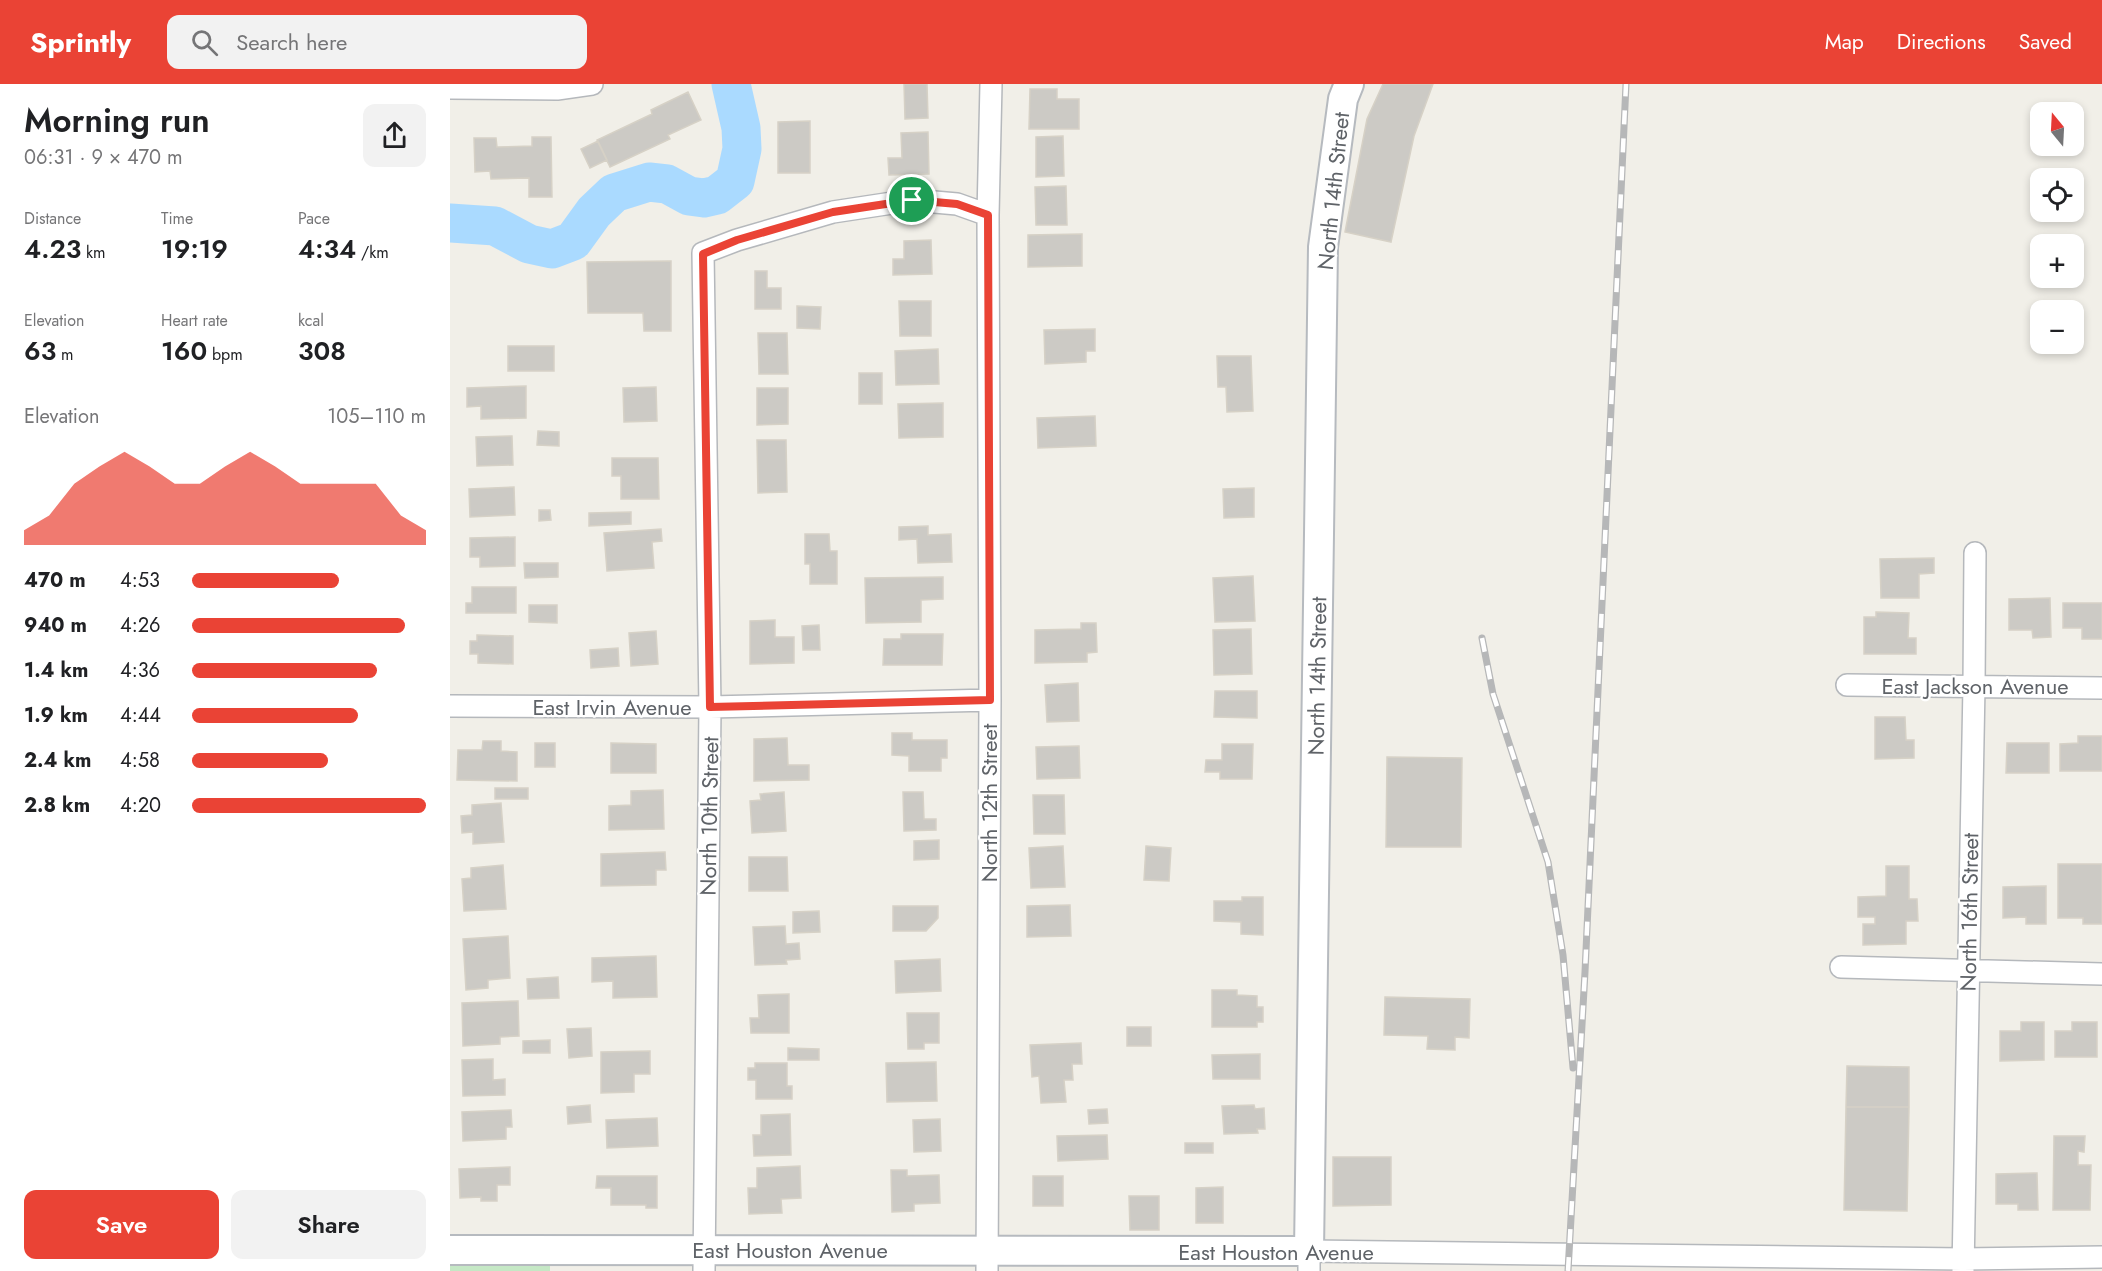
<!DOCTYPE html>
<html lang="en">
<head>
<meta charset="utf-8">
<style>
  body { margin:0; font-family:Jost,sans-serif; background:#f2f2f2; color:#202124; height:100vh; display:flex; flex-direction:column; font-size:22px; white-space:nowrap }
  * { box-sizing:border-box; margin:0 }
  p { font-size:20px; color:#757577 }
  .icon { flex:none; width:33px; height:33px; fill:none; stroke:currentColor; stroke-width:2; stroke-linecap:round; stroke-linejoin:round }
  .map { position:relative; flex:1; overflow:hidden }
  .panel { display:flex; flex-direction:column; background:#fff; width:450px }
  .panel>* { flex:none }
  .needle { width:39px; rotate:342deg }
  .buttons { position:absolute; left:1580px; top:18px; display:grid; gap:12px }
  .buttons a { display:grid; place-items:center; width:54px; height:54px; border-radius:12px; background:#fff; box-shadow:0 3px 9px #0003; font-size:30px }
  .pin { position:absolute; display:grid; place-items:center; width:51px; height:51px; color:#fff; margin:-26px; border:3px solid #fff; border-radius:50%; box-shadow:0 2px 6px #0007 }
  .round { display:grid; place-items:center; flex:none; width:63px; height:63px; border-radius:12px; background:#f2f2f2 }
  .head { display:flex; align-items:center; justify-content:space-between; height:102px; padding:0 24px }
  h1 { font-size:33px; font-weight:600; line-height:45px }
  .figures { display:grid; grid-template-columns:repeat(3,1fr); gap:9px; height:102px; padding:6px 24px }
  .figures div { display:grid; align-content:center }
  .figures b { font-size:26px; font-weight:600 }
  .figures small { font-size:16px; font-weight:400 }
  .figures p { font-size:16px }
  .chart { height:168px; padding:12px 24px }
  .chart p { display:flex; justify-content:space-between }
  .chart svg { width:100%; height:108px; margin-top:6px; fill:#ea4335; opacity:.7 }
  .primary-button { display:flex; gap:12px; margin-top:auto; padding:12px 24px }
  .primary-button a { flex:1; height:69px; border-radius:12px; background:#ea4335; color:#fff; font-size:24px; font-weight:600; line-height:69px; text-align:center }
  .primary-button a+a { background:#f2f2f2; color:#202124 }
  ul { padding:0 24px; list-style:none; font-size:20px }
  li { display:grid; grid-template-columns:96px 72px 1fr; align-items:center; height:45px }
  li i { height:15px; border-radius:8px; background:#ea4335 }
  header { display:flex; align-items:center; gap:36px; box-sizing:border-box; height:84px; padding:0 30px; background:#ea4335; color:#fff }
  header strong { font-size:28px }
  nav { display:flex; gap:33px; margin-inline-start:auto; font-size:21px }
  .search { width:420px; height:54px; background:#f2f2f2; display:flex; align-items:center; gap:15px; box-sizing:border-box; padding:0 21px; border-radius:12px; color:#757577; font-size:22px }
  main { display:flex; flex:1; min-height:0 }
  .map>svg:first-child { display:block }
  .green { fill:#c5e8c5 }
  .lines { fill:none; stroke-linecap:round; stroke-linejoin:round }
  .river { stroke:#aadaff; stroke-width:39 }
  .building { fill:#cccac5; stroke:#d6d1c6; stroke-width:1.5 }
  .street-casing { stroke:#b5b8bc; stroke-width:24 }
  .secondary-casing { stroke:#b6babf; stroke-width:32 }
  .street { stroke:#fff; stroke-width:21 }
  .secondary { stroke:#fff; stroke-width:28 }
  .rail-casing { stroke:#b6b7b8; stroke-width:7 }
  .rail { stroke:#fff; stroke-width:4.5; stroke-dasharray:14; stroke-linecap:butt }
  .route-casing { stroke:#fff; stroke-width:12 }
  .route { stroke:#ea4335; stroke-width:8 }
  .labels { text-anchor:middle; stroke-width:4.5; stroke-linejoin:round; paint-order:stroke }
  .street-label { font-size:22px; fill:#5f6368; stroke:#fff }
</style>
</head>
<body>
<header>
<strong>Sprintly</strong>
<div class="search"><svg class="icon" aria-label="search" viewBox="0 0 24 24"><circle cx="10" cy="10" r="6"/><path d="M15 15l6 6"/></svg>Search here</div>
<nav><a>Map</a><a>Directions</a><a>Saved</a></nav>
</header>
<main>
<section class="panel">
<div class="head"><div><h1>Morning run</h1><p>06:31 · 9 × 470 m</p></div><a class="round"><svg class="icon" aria-label="share" viewBox="0 0 24 24"><path d="M12 15V3M7 8l5-5 5 5M5 13v7h14v-7"/></svg></a></div>
<div class="figures">
<div><p>Distance</p><b>4.23<small> km</small></b></div>
<div><p>Time</p><b>19:19</b></div>
<div><p>Pace</p><b>4:34<small> /km</small></b></div>
</div>
<div class="figures">
<div><p>Elevation</p><b>63<small> m</small></b></div>
<div><p>Heart rate</p><b>160<small> bpm</small></b></div>
<div><p>kcal</p><b>308</b></div>
</div>
<div class="chart"><p><span>Elevation</span>105–110 m</p>
<svg viewBox="0 0 160 44" preserveAspectRatio="none"><path d="M0 44V38L10 32L20 19L30 12L40 6L50 12L60 19L70 19L80 12L90 6L100 12L110 19L120 19L130 19L140 19L150 32L160 38V44z"/></svg>
</div>
<ul>
<li><b>470 m</b>4:53<i style="width:63%"></i></li>
<li><b>940 m</b>4:26<i style="width:91%"></i></li>
<li><b>1.4 km</b>4:36<i style="width:79%"></i></li>
<li><b>1.9 km</b>4:44<i style="width:71%"></i></li>
<li><b>2.4 km</b>4:58<i style="width:58%"></i></li>
<li><b>2.8 km</b>4:20<i style="width:100%"></i></li>
</ul>
<div class="primary-button"><a>Save</a><a>Share</a></div>
</section>
<div class="map">
<svg width="1652" height="1187" viewBox="0 0 1652 1187">
  <rect width="100%" height="100%" fill="#f1efe8"/>
  <!-- green -->
  <path class="green" d="M 100,1178 L 100,1187 L 0,1187 L 0,1179 Z"/>
  <g class="lines">
    <!-- river -->
    <path class="river" d="M 0,139 L 45,142 L 79,160 L 102,165 L 123,157 L 144,128 L 164,109 L 199,98 L 217,100 L 239,112 L 254,114 L 267,111 L 285,97 L 292,65 L 291,44 L 281,0"/>
  </g>
  <!-- building -->
  <path class="building" d="M 454,0 L 477,0 L 478,34 L 455,35 Z
    M 933,0 L 983,0 L 964,52 L 941,158 L 895,148 L 917,35 Z
    M 580,5 L 607,5 L 607,15 L 629,15 L 629,45 L 579,45 Z
    M 238,8 L 251,36 L 218,51 L 220,55 L 160,83 L 147,56 L 202,30 L 201,26 Z
    M 360,37 L 360,89 L 328,89 L 328,38 Z
    M 478,48 L 479,90 L 439,91 L 438,74 L 452,74 L 451,49 Z
    M 613,52 L 614,92 L 586,93 L 586,53 Z
    M 82,53 L 101,53 L 102,113 L 79,113 L 79,94 L 41,95 L 40,87 L 25,88 L 24,54 L 46,54 L 47,63 L 82,62 Z
    M 148,57 L 157,76 L 140,84 L 131,65 Z
    M 616,102 L 617,141 L 586,141 L 585,103 Z
    M 632,150 L 632,182 L 578,183 L 578,151 Z
    M 481,156 L 482,190 L 443,191 L 443,175 L 454,175 L 454,157 Z
    M 221,177 L 221,247 L 194,247 L 193,229 L 138,229 L 137,178 Z
    M 305,187 L 317,187 L 317,204 L 331,204 L 331,225 L 305,225 Z
    M 449,217 L 481,217 L 481,252 L 450,252 Z
    M 347,222 L 371,223 L 370,245 L 347,244 Z
    M 645,245 L 645,267 L 636,267 L 636,278 L 595,280 L 594,246 Z
    M 308,249 L 337,249 L 338,290 L 309,290 Z
    M 58,262 L 104,262 L 104,287 L 58,287 Z
    M 488,265 L 489,300 L 446,301 L 445,267 Z
    M 767,272 L 801,272 L 803,327 L 777,328 L 776,303 L 768,303 Z
    M 409,289 L 432,289 L 432,320 L 409,320 Z
    M 76,302 L 76,334 L 31,335 L 31,322 L 17,323 L 17,304 Z
    M 206,303 L 207,337 L 174,338 L 173,304 Z
    M 307,304 L 338,304 L 338,340 L 307,341 Z
    M 493,319 L 493,353 L 449,354 L 448,320 Z
    M 645,332 L 646,362 L 588,364 L 587,334 Z
    M 88,347 L 109,348 L 109,362 L 87,361 Z
    M 62,352 L 63,381 L 27,382 L 26,353 Z
    M 307,356 L 336,356 L 337,408 L 308,409 Z
    M 162,374 L 208,374 L 209,415 L 171,415 L 171,392 L 162,392 Z
    M 64,403 L 65,431 L 20,433 L 19,405 Z
    M 804,404 L 804,433 L 774,434 L 773,405 Z
    M 89,426 L 100,426 L 101,436 L 89,437 Z
    M 181,428 L 181,440 L 139,442 L 139,429 Z
    M 478,442 L 478,451 L 501,450 L 502,478 L 468,479 L 467,455 L 449,456 L 449,443 Z
    M 211,445 L 212,457 L 202,458 L 204,484 L 157,487 L 154,449 Z
    M 355,450 L 379,450 L 380,467 L 387,467 L 387,500 L 360,500 L 360,480 L 355,480 Z
    M 65,453 L 65,482 L 30,483 L 30,473 L 20,473 L 20,454 Z
    M 1484,474 L 1484,489 L 1469,490 L 1469,514 L 1431,514 L 1430,475 Z
    M 74,479 L 108,479 L 108,493 L 75,494 Z
    M 803,492 L 805,537 L 765,538 L 763,494 Z
    M 493,493 L 493,515 L 471,516 L 471,538 L 416,539 L 415,494 Z
    M 22,503 L 66,503 L 66,529 L 16,529 L 16,519 L 22,519 Z
    M 1600,514 L 1601,553 L 1583,554 L 1582,546 L 1559,546 L 1559,515 Z
    M 1613,519 L 1652,519 L 1652,555 L 1632,555 L 1632,544 L 1613,544 Z
    M 79,521 L 107,521 L 107,539 L 79,538 Z
    M 1426,528 L 1459,529 L 1458,554 L 1466,554 L 1466,570 L 1414,570 L 1414,533 L 1426,533 Z
    M 325,536 L 325,553 L 344,553 L 344,579 L 300,580 L 300,537 Z
    M 631,539 L 646,539 L 647,568 L 637,569 L 637,578 L 585,579 L 585,546 L 631,545 Z
    M 369,541 L 370,566 L 353,566 L 352,542 Z
    M 801,545 L 802,590 L 764,591 L 763,546 Z
    M 206,547 L 208,580 L 181,582 L 179,549 Z
    M 451,550 L 493,550 L 492,581 L 433,581 L 434,555 L 451,555 Z
    M 27,551 L 63,552 L 63,580 L 28,579 L 28,570 L 20,570 L 20,557 L 27,557 Z
    M 168,564 L 169,582 L 141,584 L 140,566 Z
    M 628,599 L 629,637 L 597,638 L 595,601 Z
    M 765,607 L 807,607 L 807,634 L 764,633 Z
    M 1425,633 L 1455,633 L 1456,656 L 1464,656 L 1464,674 L 1425,675 Z
    M 442,649 L 462,649 L 462,656 L 497,656 L 497,674 L 491,674 L 491,687 L 459,687 L 459,672 L 442,671 Z
    M 1628,652 L 1652,652 L 1652,687 L 1610,687 L 1610,660 L 1628,659 Z
    M 337,654 L 338,681 L 359,681 L 359,696 L 304,697 L 304,655 Z
    M 33,657 L 51,657 L 51,667 L 67,668 L 67,697 L 7,696 L 8,666 L 32,666 Z
    M 85,659 L 105,659 L 105,683 L 85,683 Z
    M 161,659 L 206,660 L 206,689 L 161,689 Z
    M 1557,659 L 1599,659 L 1599,689 L 1556,689 Z
    M 772,660 L 803,660 L 802,695 L 770,695 L 770,688 L 755,688 L 756,676 L 772,676 Z
    M 629,662 L 630,694 L 587,695 L 586,663 Z
    M 937,673 L 1012,674 L 1011,763 L 936,763 Z
    M 45,704 L 78,704 L 78,715 L 45,715 Z
    M 213,706 L 214,745 L 159,746 L 159,722 L 181,721 L 181,707 Z
    M 334,708 L 336,747 L 302,749 L 300,717 L 311,716 L 310,710 Z
    M 453,708 L 473,708 L 474,735 L 486,735 L 486,746 L 454,747 Z
    M 583,711 L 614,711 L 615,750 L 584,750 Z
    M 51,719 L 54,758 L 23,760 L 23,748 L 12,749 L 11,732 L 22,731 L 22,721 Z
    M 489,756 L 489,775 L 464,776 L 464,757 Z
    M 613,762 L 615,803 L 581,804 L 579,764 Z
    M 696,762 L 721,764 L 719,797 L 694,796 Z
    M 215,768 L 216,786 L 206,786 L 206,801 L 151,802 L 151,770 Z
    M 299,773 L 337,773 L 338,807 L 299,807 Z
    M 1608,780 L 1652,780 L 1652,840 L 1633,840 L 1633,834 L 1608,834 Z
    M 53,781 L 56,825 L 14,827 L 12,795 L 21,794 L 21,784 Z
    M 1436,782 L 1459,782 L 1459,815 L 1467,815 L 1468,837 L 1456,837 L 1456,860 L 1413,861 L 1413,840 L 1425,840 L 1425,833 L 1408,833 L 1408,813 L 1436,812 Z
    M 1596,802 L 1596,840 L 1576,840 L 1576,833 L 1553,834 L 1553,803 Z
    M 792,813 L 813,813 L 813,851 L 791,850 L 791,838 L 764,837 L 764,817 L 792,817 Z
    M 620,821 L 621,852 L 577,853 L 577,822 Z
    M 443,822 L 488,822 L 488,834 L 476,847 L 443,847 Z
    M 369,827 L 370,848 L 343,849 L 343,828 Z
    M 335,842 L 336,860 L 349,859 L 350,875 L 336,876 L 337,880 L 305,881 L 303,843 Z
    M 58,852 L 60,894 L 38,896 L 38,904 L 16,906 L 13,855 Z
    M 206,872 L 207,913 L 163,914 L 163,897 L 142,898 L 142,874 Z
    M 490,875 L 491,907 L 446,909 L 445,877 Z
    M 108,893 L 109,914 L 78,915 L 77,895 Z
    M 762,906 L 787,906 L 787,911 L 807,912 L 807,923 L 813,923 L 813,938 L 807,938 L 807,943 L 762,943 Z
    M 339,910 L 339,949 L 301,949 L 300,934 L 309,934 L 308,911 Z
    M 935,913 L 1020,915 L 1019,954 L 1005,953 L 1005,966 L 977,965 L 978,952 L 934,951 Z
    M 68,917 L 69,952 L 50,953 L 50,960 L 13,962 L 12,919 Z
    M 457,929 L 489,929 L 489,959 L 474,959 L 474,965 L 458,965 Z
    M 1571,938 L 1594,938 L 1594,976 L 1550,977 L 1550,947 L 1571,947 Z
    M 1622,938 L 1647,938 L 1647,973 L 1605,973 L 1605,947 L 1622,947 Z
    M 677,943 L 701,943 L 701,962 L 677,962 Z
    M 141,944 L 142,972 L 119,974 L 117,945 Z
    M 100,956 L 100,969 L 73,969 L 73,957 Z
    M 631,959 L 632,980 L 622,980 L 623,996 L 614,996 L 616,1018 L 591,1019 L 589,992 L 582,993 L 580,961 Z
    M 338,964 L 369,965 L 369,976 L 338,976 Z
    M 200,967 L 200,990 L 184,990 L 184,1008 L 151,1009 L 151,968 Z
    M 810,970 L 810,995 L 763,995 L 762,971 Z
    M 43,975 L 43,996 L 55,995 L 55,1011 L 13,1012 L 12,976 Z
    M 486,978 L 487,1017 L 437,1018 L 436,979 Z
    M 305,979 L 337,979 L 337,1002 L 342,1002 L 342,1015 L 306,1015 L 306,996 L 298,996 L 298,984 L 305,984 Z
    M 1397,982 L 1459,983 L 1459,1023 L 1396,1023 Z
    M 140,1021 L 141,1038 L 118,1040 L 117,1023 Z
    M 804,1021 L 805,1025 L 814,1024 L 815,1045 L 807,1045 L 808,1049 L 774,1050 L 772,1022 Z
    M 1396,1023 L 1459,1023 L 1457,1127 L 1394,1126 Z
    M 657,1025 L 658,1039 L 639,1040 L 638,1026 Z
    M 61,1026 L 62,1043 L 56,1043 L 56,1055 L 13,1057 L 12,1028 Z
    M 340,1030 L 341,1071 L 304,1072 L 303,1051 L 311,1051 L 311,1031 Z
    M 207,1034 L 208,1062 L 157,1064 L 156,1036 Z
    M 490,1035 L 491,1067 L 464,1068 L 463,1036 Z
    M 657,1051 L 658,1075 L 608,1077 L 607,1052 Z
    M 1604,1052 L 1635,1052 L 1634,1068 L 1628,1067 L 1628,1081 L 1641,1081 L 1640,1126 L 1603,1126 Z
    M 735,1059 L 763,1059 L 763,1069 L 735,1069 Z
    M 883,1073 L 941,1073 L 941,1121 L 883,1122 Z
    M 350,1082 L 351,1114 L 331,1115 L 332,1129 L 299,1130 L 298,1104 L 307,1104 L 307,1084 Z
    M 60,1083 L 60,1101 L 47,1101 L 47,1117 L 31,1117 L 31,1113 L 10,1114 L 9,1085 Z
    M 441,1086 L 457,1086 L 457,1092 L 489,1091 L 490,1119 L 464,1120 L 464,1127 L 442,1128 Z
    M 1587,1089 L 1588,1126 L 1568,1126 L 1568,1120 L 1546,1120 L 1546,1090 Z
    M 147,1092 L 207,1092 L 207,1124 L 196,1124 L 196,1121 L 161,1121 L 161,1104 L 146,1104 Z
    M 583,1092 L 613,1092 L 613,1122 L 583,1122 Z
    M 773,1103 L 773,1139 L 746,1139 L 746,1104 Z
    M 679,1112 L 709,1112 L 709,1146 L 680,1146 Z"/>
  <g class="lines">
    <defs>
      <path id="street" d="M 0,4 L 107,5 L 142,0
        M 1397,601 L 1652,604
        M 0,622 L 260,623 L 540,616
        M 1391,883 L 1652,890
        M 1513,1186 L 1524,602 L 1525,469
        M 254,1187 L 260,623 L 253,169 L 287,156 L 383,128 L 462,116 L 507,120 L 538,131
        M 537,1187 L 540,616 L 538,131 L 541,0
        M 859,1187 L 859,1167 L 1513,1175 L 1652,1173"/>
      <path id="secondary" d="M 0,1166 L 859,1167 L 873,163 L 893,15 L 899,0"/>
    </defs>
    <!-- street casing -->
    <use href="#street" class="street-casing"/>
    <!-- secondary casing -->
    <use href="#secondary" class="secondary-casing"/>
    <!-- street -->
    <use href="#street" class="street"/>
    <!-- secondary -->
    <use href="#secondary" class="secondary"/>
    <defs>
      <path id="rail" d="M 1032,554 L 1043,610 L 1098,778 L 1113,871 L 1123,984
        M 1118,1187 L 1135,888 L 1176,0"/>
    </defs>
    <!-- rail casing -->
    <use href="#rail" class="rail-casing"/>
    <!-- rail -->
    <use href="#rail" class="rail"/>
  </g>
  <g class="lines">
    <defs>
      <path id="route" d="M 462,116 L 507,120 L 538,131 L 540,616 L 260,623 L 253,170 L 287,156 L 383,128 Z"/>
    </defs>
    <!-- route casing -->
    <use href="#route" class="route-casing"/>
    <!-- route -->
    <use href="#route" class="route"/>
  </g>
  <g class="labels">
    <!-- street labels -->
    <g class="street-label">
      <text transform="translate(883 107) rotate(-84)" y="8">North 14th Street</text>
      <text transform="translate(867 592) rotate(-89)" y="8">North 14th Street</text>
      <text x="1525" y="610">East Jackson Avenue</text>
      <text x="162" y="631">East Irvin Avenue</text>
      <text transform="translate(539 719) rotate(-90)" y="8">North 12th Street</text>
      <text transform="translate(259 732) rotate(-89)" y="8">North 10th Street</text>
      <text transform="translate(1519 828) rotate(-89)" y="8">North 16th Street</text>
      <text x="340" y="1174">East Houston Avenue</text>
      <text x="826" y="1176">East Houston Avenue</text>
    </g>
  </g>
</svg>
<div class="buttons">
<a><svg class="needle" viewBox="-14 -14 28 28"><path d="M0-13l5 13h-10z" fill="#e53935"/><path d="M0 13l5-13h-10z" fill="#757577"/></svg></a>
<a><svg class="icon" aria-label="locate" viewBox="0 0 24 24"><circle cx="12" cy="12" r="6"/><path d="M12 2v4M12 18v4M2 12h4M18 12h4"/></svg></a>
<a>+</a>
<a>−</a>
</div>
<div class="pin" style="left:462px;top:116px;background:#1e9e55"><svg class="icon" aria-label="arrive" viewBox="0 0 24 24"><path d="M6 21V4h12l-3 4 3 4H6"/></svg></div>
</div>
</main>
</body>
</html>
